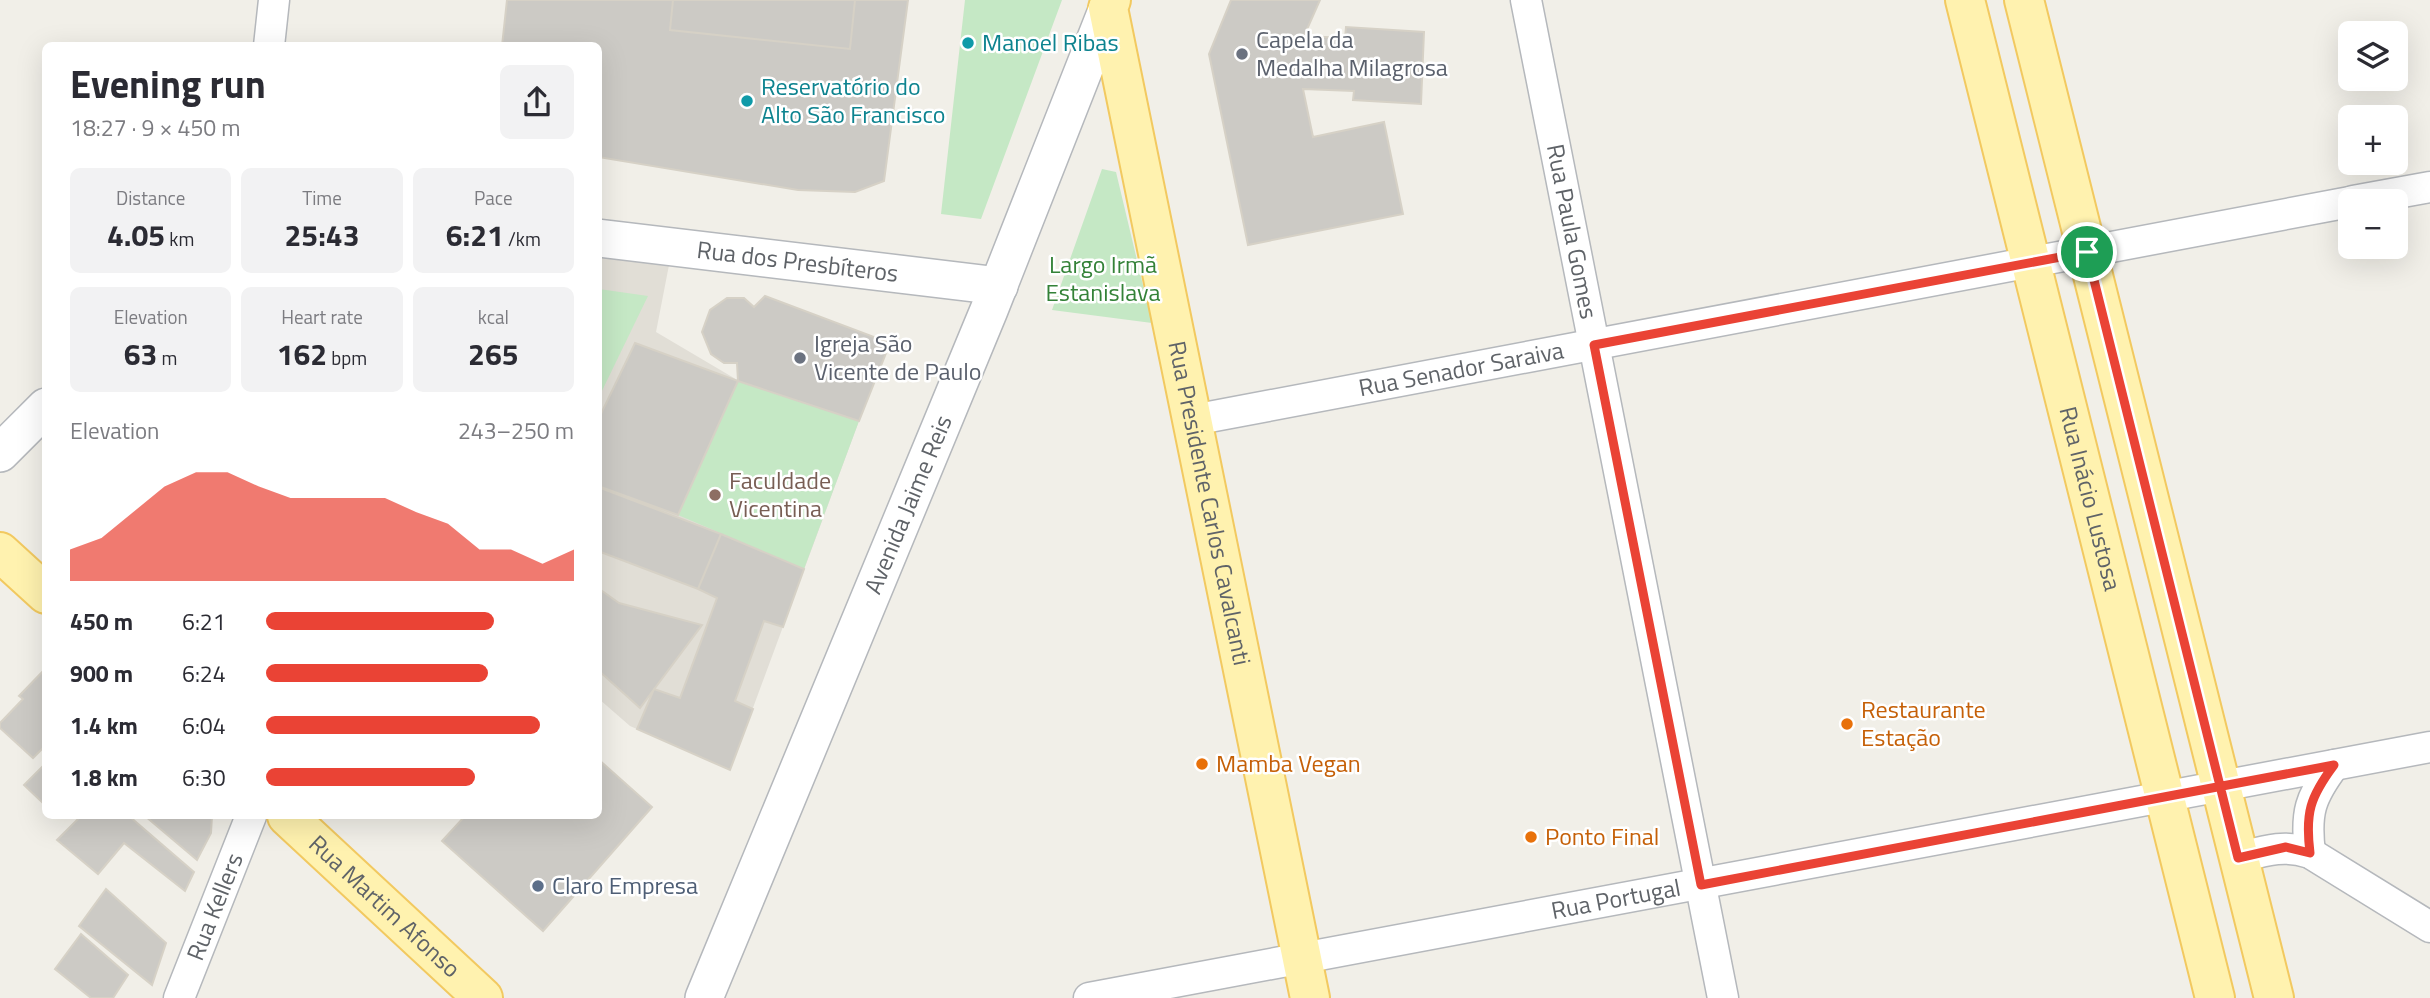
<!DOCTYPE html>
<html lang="en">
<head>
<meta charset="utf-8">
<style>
  body { margin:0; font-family:"Titillium Web",sans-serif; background:#f2f2f3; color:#2b2b33; height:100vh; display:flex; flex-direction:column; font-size:26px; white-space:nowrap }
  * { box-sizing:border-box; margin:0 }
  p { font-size:23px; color:#7c7c81 }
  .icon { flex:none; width:38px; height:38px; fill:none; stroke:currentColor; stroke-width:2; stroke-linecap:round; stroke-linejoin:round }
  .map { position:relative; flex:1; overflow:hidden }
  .sheet { position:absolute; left:42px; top:42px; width:560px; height:777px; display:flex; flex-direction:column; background:#fff; border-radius:10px; box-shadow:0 7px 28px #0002 }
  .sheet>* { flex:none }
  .fabs { position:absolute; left:2338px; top:21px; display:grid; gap:14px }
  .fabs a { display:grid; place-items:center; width:70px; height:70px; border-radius:10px; background:#fff; box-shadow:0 7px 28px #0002; font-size:35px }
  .pin { position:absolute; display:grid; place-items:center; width:60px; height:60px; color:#fff; margin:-30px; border:4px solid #fff; border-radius:50%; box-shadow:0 2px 7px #0007 }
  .round { display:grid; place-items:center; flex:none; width:74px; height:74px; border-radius:10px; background:#f2f2f3 }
  .headline { display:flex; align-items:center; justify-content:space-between; height:119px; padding:0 28px }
  h1 { font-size:38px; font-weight:700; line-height:52px }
  .stats { display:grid; grid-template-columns:repeat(3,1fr); gap:10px; height:119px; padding:7px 28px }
  .stats div { display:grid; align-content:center; border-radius:10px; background:#f2f2f3; text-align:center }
  .stats b { font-size:30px; font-weight:700 }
  .stats small { font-size:19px; font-weight:400 }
  .stats p { font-size:19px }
  .chart { height:196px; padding:14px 28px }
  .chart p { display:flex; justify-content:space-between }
  .chart svg { width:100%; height:126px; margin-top:7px; fill:#ea4335; opacity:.7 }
  ul { padding:0 28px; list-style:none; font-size:23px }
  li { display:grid; grid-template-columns:112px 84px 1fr; align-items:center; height:52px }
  li i { height:18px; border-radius:9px; background:#ea4335 }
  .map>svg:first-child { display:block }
  .education { fill:#e1ded6 }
  .green { fill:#c5e8c5 }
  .building { fill:#cccac5; stroke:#d6d1c6; stroke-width:2 }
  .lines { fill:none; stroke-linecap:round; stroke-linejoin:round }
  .minor-casing { stroke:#b5b8bc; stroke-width:33 }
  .tertiary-casing { stroke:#b5b8bc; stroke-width:40 }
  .primary-casing { stroke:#f2c960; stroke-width:42 }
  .minor { stroke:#fff; stroke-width:30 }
  .tertiary { stroke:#fff; stroke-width:37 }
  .primary { stroke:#fff2af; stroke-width:38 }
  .route-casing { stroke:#fff; stroke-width:14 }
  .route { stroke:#ea4335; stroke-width:9 }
  .culture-dot { fill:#0f9aa8; stroke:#fff; stroke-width:2.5 }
  .worship-dot { fill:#6b7280; stroke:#fff; stroke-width:2.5 }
  .education-dot { fill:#8d6e63; stroke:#fff; stroke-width:2.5 }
  .food-dot { fill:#e8710a; stroke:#fff; stroke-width:2.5 }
  .service-dot { fill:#5c6f8a; stroke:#fff; stroke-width:2.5 }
  .labels { text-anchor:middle; stroke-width:5; stroke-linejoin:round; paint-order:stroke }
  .worship-label { font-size:24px; fill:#5b616d; stroke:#fff; text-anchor:start }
  .culture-label { font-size:24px; fill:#0d838f; stroke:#fff; text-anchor:start }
  .street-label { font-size:24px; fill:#5f6368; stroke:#fff }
  .park-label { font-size:24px; fill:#348238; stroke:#fff }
  .education-label { font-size:24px; fill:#785e54; stroke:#fff; text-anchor:start }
  .food-label { font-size:24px; fill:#c56008; stroke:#fff; text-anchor:start }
  .service-label { font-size:24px; fill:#4e5e75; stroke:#fff; text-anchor:start }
</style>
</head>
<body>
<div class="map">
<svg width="2430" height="998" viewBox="0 0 2430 998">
  <rect width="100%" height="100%" fill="#f1efe8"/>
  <!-- education -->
  <path class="education" d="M 599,255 L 669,265 L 656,332 L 739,381 L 859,421 L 730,770 L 630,726 L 599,699 Z"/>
  <!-- green -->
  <path class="green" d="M 965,0 L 1062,0 L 981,219 L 941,214 Z
    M 1102,169 L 1116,172 L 1152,323 L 1052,310 Z
    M 599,289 L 648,296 L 599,397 L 598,289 Z
    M 738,381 L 859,421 L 804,569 L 678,515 Z"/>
  <!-- building -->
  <path class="building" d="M 507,0 L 908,0 L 884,181 L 855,192 L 798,190 L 598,157 L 598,46 L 502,46 Z
    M 673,0 L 855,0 L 850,49 L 670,30 Z
    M 1231,0 L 1320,0 L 1304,36 L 1345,38 L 1346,27 L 1424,32 L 1421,104 L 1353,100 L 1354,91 L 1303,89 L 1313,137 L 1384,122 L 1403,214 L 1248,245 L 1209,54 Z
    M 765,296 L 890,343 L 859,421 L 738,381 L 737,363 L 724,363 L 711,354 L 702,332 L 710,310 L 727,298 L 744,298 L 754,307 Z
    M 635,343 L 738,381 L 678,515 L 598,486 L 598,420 Z
    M 598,487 L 721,534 L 698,589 L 598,551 Z
    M 721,534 L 804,569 L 783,627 L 764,621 L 735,701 L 753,709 L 730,770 L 637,729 L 654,689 L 680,698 L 717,598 L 698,589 Z
    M 598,588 L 619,603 L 702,625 L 640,708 L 598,670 Z
    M 46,668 L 46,745 L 33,758 L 0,728 L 0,723 L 23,699 L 19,696 Z
    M 598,759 L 652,807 L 543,931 L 442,841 L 465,816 L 598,816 Z
    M 46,763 L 46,806 L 24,785 Z
    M 81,816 L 129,816 L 194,872 L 185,891 L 124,843 L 98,874 L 57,840 Z
    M 145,816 L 212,816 L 211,833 L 197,860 Z
    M 106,889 L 166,943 L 152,985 L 79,926 Z
    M 81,934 L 128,975 L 113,998 L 91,998 L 55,969 Z"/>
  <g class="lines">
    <defs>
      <g id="minor">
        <path id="s1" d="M 1526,0 L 1723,998"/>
        <path d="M 269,46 L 274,0"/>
        <path d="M 2353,201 L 2430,187"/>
        <path id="s2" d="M 1193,420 L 2350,202"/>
        <path d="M 2310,853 C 2305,813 2310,797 2334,765"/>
        <path d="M 2238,858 C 2264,851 2284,844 2310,853 L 2430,927"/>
        <path id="s3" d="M 179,998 L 251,816"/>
        <path id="s4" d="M 1089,998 L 2430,747"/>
      </g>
      <g id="tertiary">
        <path id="s5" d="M 598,238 L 999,286"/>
        <path d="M 0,453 L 46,407"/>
        <path id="s6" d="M 704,998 L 989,310 L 1108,8"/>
      </g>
      <g id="primary">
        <path id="s7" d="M 1111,0 L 1108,8 L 1310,998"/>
        <path id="s8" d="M 1965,0 L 2215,998"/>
        <path d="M 2024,0 L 2274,998"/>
        <path d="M 0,552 L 46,594"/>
        <path id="s9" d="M 287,816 L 483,998"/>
      </g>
    </defs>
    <!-- minor casing -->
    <use href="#minor" class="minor-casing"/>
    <!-- tertiary casing -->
    <use href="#tertiary" class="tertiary-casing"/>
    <!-- primary casing -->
    <use href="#primary" class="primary-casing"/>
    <!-- minor -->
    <use href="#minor" class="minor"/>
    <!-- tertiary -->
    <use href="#tertiary" class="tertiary"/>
    <!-- primary -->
    <use href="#primary" class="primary"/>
  </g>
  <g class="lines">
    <defs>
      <path id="route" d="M 2087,252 L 1594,345 L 1701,885 L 2164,797 L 2334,765 C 2310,797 2305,813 2310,853 L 2286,847 L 2238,858 C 2188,656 2138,454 2087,252"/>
    </defs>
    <!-- route casing -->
    <use href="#route" class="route-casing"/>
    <!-- route -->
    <use href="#route" class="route"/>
  </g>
  <!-- markers -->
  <g class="culture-dot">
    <circle cx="968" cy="43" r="7"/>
    <circle cx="747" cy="101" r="7"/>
  </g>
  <g class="worship-dot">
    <circle cx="1242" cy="54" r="7"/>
    <circle cx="800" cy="358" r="7"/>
  </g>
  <circle class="education-dot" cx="715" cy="495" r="7"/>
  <g class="food-dot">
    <circle cx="1847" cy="724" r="7"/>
    <circle cx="1202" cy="764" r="7"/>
    <circle cx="1531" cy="837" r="7"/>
  </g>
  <circle class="service-dot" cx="538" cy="886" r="7"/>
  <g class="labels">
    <!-- worship labels -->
    <g class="worship-label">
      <text x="1256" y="48">Capela da<tspan x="1256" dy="28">Medalha Milagrosa</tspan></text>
      <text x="814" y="352">Igreja São<tspan x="814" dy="28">Vicente de Paulo</tspan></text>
    </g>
    <!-- culture labels -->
    <g class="culture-label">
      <text x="982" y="51">Manoel Ribas</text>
      <text x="761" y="95">Reservatório do<tspan x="761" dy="28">Alto São Francisco</tspan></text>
    </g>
    <!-- street labels -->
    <g class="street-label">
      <text dy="8" stroke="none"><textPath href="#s1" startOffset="236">Rua Paula Gomes</textPath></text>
      <text dy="8" stroke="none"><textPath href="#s5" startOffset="201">Rua dos Presbíteros</textPath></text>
      <text dy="8" stroke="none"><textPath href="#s2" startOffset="273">Rua Senador Saraiva</textPath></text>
      <text dy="8" stroke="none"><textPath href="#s8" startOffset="514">Rua Inácio Lustosa</textPath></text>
      <text dy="8" stroke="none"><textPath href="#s7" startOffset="514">Rua Presidente Carlos Cavalcanti</textPath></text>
      <text dy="8" stroke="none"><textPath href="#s6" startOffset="534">Avenida Jaime Reis</textPath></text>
      <text dy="8" stroke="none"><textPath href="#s4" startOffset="536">Rua Portugal</textPath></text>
      <text dy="8" stroke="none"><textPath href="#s3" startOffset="98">Rua Kellers</textPath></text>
      <text dy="8" stroke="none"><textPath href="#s9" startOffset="133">Rua Martim Afonso</textPath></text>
    </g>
    <!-- park labels -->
    <g class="park-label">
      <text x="1103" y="273">Largo Irmã<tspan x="1103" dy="28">Estanislava</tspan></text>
    </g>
    <!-- education labels -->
    <g class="education-label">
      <text x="729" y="489">Faculdade<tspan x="729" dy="28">Vicentina</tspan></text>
    </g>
    <!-- food labels -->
    <g class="food-label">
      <text x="1861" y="718">Restaurante<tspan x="1861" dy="28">Estação</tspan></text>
      <text x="1216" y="772">Mamba Vegan</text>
      <text x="1545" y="845">Ponto Final</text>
    </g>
    <!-- service labels -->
    <g class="service-label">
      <text x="552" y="894">Claro Empresa</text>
    </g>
  </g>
</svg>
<div class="fabs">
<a><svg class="icon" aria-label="layers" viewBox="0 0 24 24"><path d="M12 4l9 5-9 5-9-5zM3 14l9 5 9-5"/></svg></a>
<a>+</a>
<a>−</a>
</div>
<div class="pin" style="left:2087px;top:252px;background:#1e9e55"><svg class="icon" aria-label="arrive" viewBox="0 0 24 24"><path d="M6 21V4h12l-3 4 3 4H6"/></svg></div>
<section class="sheet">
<div class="headline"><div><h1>Evening run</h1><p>18:27 · 9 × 450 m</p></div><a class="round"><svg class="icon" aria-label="share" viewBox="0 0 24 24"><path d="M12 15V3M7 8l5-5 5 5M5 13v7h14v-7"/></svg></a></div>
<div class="stats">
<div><p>Distance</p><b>4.05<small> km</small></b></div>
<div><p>Time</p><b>25:43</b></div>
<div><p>Pace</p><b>6:21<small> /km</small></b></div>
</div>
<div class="stats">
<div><p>Elevation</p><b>63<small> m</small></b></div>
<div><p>Heart rate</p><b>162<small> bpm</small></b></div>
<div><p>kcal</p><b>265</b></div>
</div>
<div class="chart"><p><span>Elevation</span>243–250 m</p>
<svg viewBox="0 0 160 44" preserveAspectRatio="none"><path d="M0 44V33L10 29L20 20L30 11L40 6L50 6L60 11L70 15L80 15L90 15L100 15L110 20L120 24L130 33L140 33L150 38L160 33V44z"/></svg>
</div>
<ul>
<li><b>450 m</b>6:21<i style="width:74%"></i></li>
<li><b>900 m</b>6:24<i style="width:72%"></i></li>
<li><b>1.4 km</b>6:04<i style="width:89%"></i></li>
<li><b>1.8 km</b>6:30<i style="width:68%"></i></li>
</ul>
</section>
</div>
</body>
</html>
